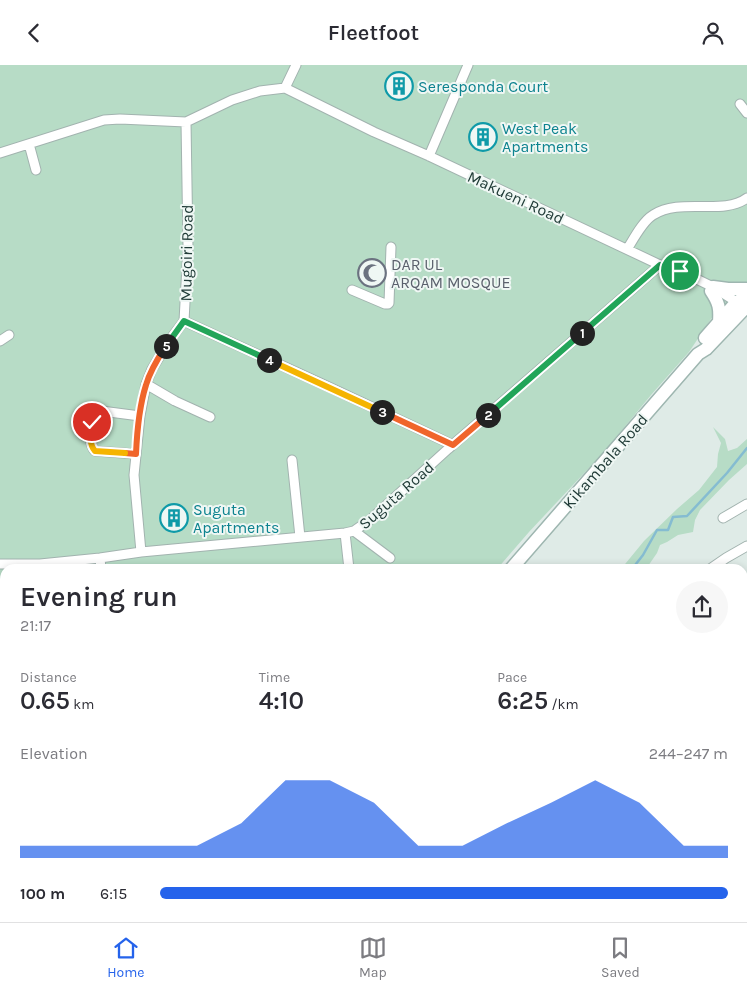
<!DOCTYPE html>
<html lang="en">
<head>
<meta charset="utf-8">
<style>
  body { margin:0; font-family:Karla,sans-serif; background:#f7f7f7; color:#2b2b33; height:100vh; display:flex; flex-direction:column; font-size:19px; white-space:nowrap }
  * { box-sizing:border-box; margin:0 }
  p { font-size:16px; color:#7c7c81 }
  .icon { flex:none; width:28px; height:28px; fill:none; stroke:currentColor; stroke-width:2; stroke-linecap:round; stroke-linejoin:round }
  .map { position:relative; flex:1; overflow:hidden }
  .drawer { position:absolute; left:0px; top:499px; width:748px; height:359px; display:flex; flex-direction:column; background:#fff; border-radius:15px 15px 0 0; box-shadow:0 2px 8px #0003 }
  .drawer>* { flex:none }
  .pin { position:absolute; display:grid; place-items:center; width:42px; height:42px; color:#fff; margin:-21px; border:2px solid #fff; border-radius:50%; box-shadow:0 1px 5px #0007 }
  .km { position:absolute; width:25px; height:25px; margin:-12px; border-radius:50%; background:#222; color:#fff; font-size:14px; line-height:25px; text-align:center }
  .round { display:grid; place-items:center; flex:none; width:52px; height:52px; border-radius:26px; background:#f7f7f7 }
  .overview { display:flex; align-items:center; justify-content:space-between; height:85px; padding:0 20px }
  h1 { font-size:28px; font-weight:600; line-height:38px }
  .stats { display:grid; grid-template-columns:repeat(3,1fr); gap:8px; height:85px; padding:5px 20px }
  .stats div { display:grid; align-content:center }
  .stats b { font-size:25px; font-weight:600 }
  .stats small { font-size:14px; font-weight:400 }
  .stats p { font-size:14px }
  .chart { height:140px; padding:10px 20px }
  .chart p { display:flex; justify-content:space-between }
  .chart svg { width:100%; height:90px; margin-top:5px; fill:#2563eb; opacity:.7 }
  ul { padding:0 20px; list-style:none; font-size:16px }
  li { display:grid; grid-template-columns:80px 60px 1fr; align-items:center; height:38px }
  li i { height:12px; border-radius:6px; background:#2563eb }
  header { display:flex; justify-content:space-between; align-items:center; height:65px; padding:0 20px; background:#fff; font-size:22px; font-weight:600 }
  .tab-bar { display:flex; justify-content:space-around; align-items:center; height:70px; border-top:1px solid #e1e1e2; background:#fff; font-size:14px; color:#7c7c81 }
  .tab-bar a { display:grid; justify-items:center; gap:2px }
  .tab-bar .current { color:#2563eb }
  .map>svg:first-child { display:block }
  .green { fill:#b7dcc6 }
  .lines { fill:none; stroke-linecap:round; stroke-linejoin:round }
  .stream { stroke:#85bcd1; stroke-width:2.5 }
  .street-casing { stroke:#a2b3af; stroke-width:11 }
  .secondary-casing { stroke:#9eb6b0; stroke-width:15 }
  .street { stroke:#fff; stroke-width:9 }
  .secondary { stroke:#fff; stroke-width:12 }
  .split-1-casing { stroke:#fff; stroke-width:10 }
  .split-2-casing { stroke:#fff; stroke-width:10 }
  .split-3-casing { stroke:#fff; stroke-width:10 }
  .split-4-casing { stroke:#fff; stroke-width:10 }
  .split-5-casing { stroke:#fff; stroke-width:10 }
  .split-6-casing { stroke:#fff; stroke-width:10 }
  .split-7-casing { stroke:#fff; stroke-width:10 }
  .split-1 { stroke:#22a559; stroke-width:6 }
  .split-2 { stroke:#22a559; stroke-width:6 }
  .split-3 { stroke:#f0652b; stroke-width:6 }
  .split-4 { stroke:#f5b400; stroke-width:6 }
  .split-5 { stroke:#22a559; stroke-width:6 }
  .split-6 { stroke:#f0652b; stroke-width:6 }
  .split-7 { stroke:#f5b400; stroke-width:6 }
  .labels { text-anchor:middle; stroke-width:4; stroke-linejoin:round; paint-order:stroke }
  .culture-label { font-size:16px; fill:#0d838f; stroke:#eff7f4; text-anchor:start }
  .street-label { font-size:16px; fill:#203b37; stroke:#eff7f4 }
  .worship-label { font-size:16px; fill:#5b616d; stroke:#eff7f4; text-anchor:start }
</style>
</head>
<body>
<header><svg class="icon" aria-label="back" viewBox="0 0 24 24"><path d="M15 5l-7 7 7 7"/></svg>Fleetfoot<svg class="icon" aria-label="person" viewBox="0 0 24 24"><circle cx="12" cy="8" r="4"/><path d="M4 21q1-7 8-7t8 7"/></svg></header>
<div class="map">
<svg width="747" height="857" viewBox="0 0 747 857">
  <rect width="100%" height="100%" fill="#dfebe7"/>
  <!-- green -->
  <path class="green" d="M 0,0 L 747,0 L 747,223 L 713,251 L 689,287 L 651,330 L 603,388 L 529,467 L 497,504 L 5,504 L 5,832 L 0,832 Z
    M 713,362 L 725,374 L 728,386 L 737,383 L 747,374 L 747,399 L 729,415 L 700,445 L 695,455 L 693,467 L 678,470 L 667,477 L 660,480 L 657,488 L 646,504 L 621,504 L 644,476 L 677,444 L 699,425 L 717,402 L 718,389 L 721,378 Z"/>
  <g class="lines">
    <!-- stream -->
    <path class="stream" d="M 632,504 L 643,490 L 657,465 L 668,465 L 673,452 L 687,451 L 727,408 L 747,383
      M 328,857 L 350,852"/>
    <defs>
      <path id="street" d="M 285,23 L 374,67 L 429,91 L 660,200 L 673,205 L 680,206 L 713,222 L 740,239
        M 285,23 L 296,0
        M 740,39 L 747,48
        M 29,79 L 36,105
        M 0,88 L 104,55 L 120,54 L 186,57 L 232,35 L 260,26 L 285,23
        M 429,91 L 468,0
        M 628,183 C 634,173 643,156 653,150 C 681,132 723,151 747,133
        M 352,225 L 385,239 L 388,239 L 389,238 L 391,182
        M 184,256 L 329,322 L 453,380
        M 0,276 L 9,270
        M 146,319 L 175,336 L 210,352
        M 86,344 L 140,351
        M 92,357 C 91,366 88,379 95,386 L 136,389
        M 292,395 L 300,472
        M 723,453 L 747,439
        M 354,466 L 390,493
        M 345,468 L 349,504
        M 141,487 L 134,410 L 140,351 L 146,319 L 152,304 L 169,276 L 184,256 L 188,182 L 186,57
        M 100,493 L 101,504
        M 0,499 L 40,499 L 100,493 L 141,487 L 345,468 L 354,466 L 371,454 L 448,384 L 660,200
        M 710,504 L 726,493 L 747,481
        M 742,568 L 747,567
        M 742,602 L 747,601
        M 538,852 L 539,857
        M 615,852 L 616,857
        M 62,857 L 62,852"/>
      <path id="secondary" d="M 713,222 L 728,224 L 747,224
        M 711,226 C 719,238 720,243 719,257
        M 705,273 L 733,241 L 747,229
        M 511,504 L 698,289 L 706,284 L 747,241
        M 0,839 L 5,839"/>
    </defs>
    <!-- street casing -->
    <use href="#street" class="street-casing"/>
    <!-- secondary casing -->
    <use href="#secondary" class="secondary-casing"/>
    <!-- street -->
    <use href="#street" class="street"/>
    <!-- secondary -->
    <use href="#secondary" class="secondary"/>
  </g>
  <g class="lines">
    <defs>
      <path id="split-1" d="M 582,268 L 660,200 L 674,206 L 680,206"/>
      <path id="split-2" d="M 488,350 L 582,268"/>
      <path id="split-3" d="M 382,347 L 453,380 L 488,350"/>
      <path id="split-4" d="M 269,295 L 382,347"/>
      <path id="split-5" d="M 166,281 L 184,256 L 269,295"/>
      <path id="split-6" d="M 125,388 L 136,389 C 137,366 139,342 146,320 C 150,306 158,293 166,281"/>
      <path id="split-7" d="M 92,357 C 91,366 88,378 95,386 L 125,388"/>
    </defs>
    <!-- split-1 casing -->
    <use href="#split-1" class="split-1-casing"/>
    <!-- split-2 casing -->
    <use href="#split-2" class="split-2-casing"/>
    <!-- split-3 casing -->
    <use href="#split-3" class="split-3-casing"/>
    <!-- split-4 casing -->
    <use href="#split-4" class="split-4-casing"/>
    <!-- split-5 casing -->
    <use href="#split-5" class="split-5-casing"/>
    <!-- split-6 casing -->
    <use href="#split-6" class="split-6-casing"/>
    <!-- split-7 casing -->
    <use href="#split-7" class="split-7-casing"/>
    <!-- split-1 -->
    <use href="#split-1" class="split-1"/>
    <!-- split-2 -->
    <use href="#split-2" class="split-2"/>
    <!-- split-3 -->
    <use href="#split-3" class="split-3"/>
    <!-- split-4 -->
    <use href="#split-4" class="split-4"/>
    <!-- split-5 -->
    <use href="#split-5" class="split-5"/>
    <!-- split-6 -->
    <use href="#split-6" class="split-6"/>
    <!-- split-7 -->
    <use href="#split-7" class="split-7"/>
  </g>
  <!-- icons -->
  <defs>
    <symbol id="building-ring" viewBox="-11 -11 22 22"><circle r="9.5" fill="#eff7f4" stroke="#0f9aa8" stroke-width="1.5"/><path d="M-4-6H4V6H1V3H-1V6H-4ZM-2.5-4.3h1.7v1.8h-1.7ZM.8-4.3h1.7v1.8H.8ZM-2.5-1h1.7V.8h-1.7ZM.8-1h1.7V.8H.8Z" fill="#0f9aa8"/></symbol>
    <symbol id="mosque-ring" viewBox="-11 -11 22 22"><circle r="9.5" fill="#eff7f4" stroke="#6b7280" stroke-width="1.5"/><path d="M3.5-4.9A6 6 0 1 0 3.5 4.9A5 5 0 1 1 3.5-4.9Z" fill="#6b7280"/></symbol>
  </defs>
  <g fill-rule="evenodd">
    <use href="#building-ring" x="383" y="5" width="32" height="32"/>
    <use href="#building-ring" x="467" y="56" width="32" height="32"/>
    <use href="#mosque-ring" x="356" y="192" width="32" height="32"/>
    <use href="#building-ring" x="158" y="437" width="32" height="32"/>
  </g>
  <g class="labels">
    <!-- culture labels -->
    <g class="culture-label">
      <text x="418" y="27">Seresponda Court</text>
      <text x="502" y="69">West Peak<tspan x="502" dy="18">Apartments</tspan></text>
      <text x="193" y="450">Suguta<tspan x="193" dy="18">Apartments</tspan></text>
    </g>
    <!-- street labels -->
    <g class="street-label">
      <text transform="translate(516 132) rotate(25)" y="6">Makueni Road</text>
      <text transform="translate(186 188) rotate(-89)" y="6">Mugoiri Road</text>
      <text transform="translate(605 396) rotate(-49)" y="6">Kikambala Road</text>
      <text transform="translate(396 430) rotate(-41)" y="6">Suguta Road</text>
    </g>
    <!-- worship labels -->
    <g class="worship-label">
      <text x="391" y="205">DAR UL<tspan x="391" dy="18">ARQAM MOSQUE</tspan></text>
    </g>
  </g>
</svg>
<div class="pin" style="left:680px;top:206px;background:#1e9e55"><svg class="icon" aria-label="arrive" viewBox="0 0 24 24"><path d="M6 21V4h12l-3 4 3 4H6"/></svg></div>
<div class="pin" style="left:92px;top:357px;background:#d93025"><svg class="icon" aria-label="check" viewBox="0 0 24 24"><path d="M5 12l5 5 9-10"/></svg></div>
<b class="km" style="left:582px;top:268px">1</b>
<b class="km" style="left:488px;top:350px">2</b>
<b class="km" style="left:382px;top:347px">3</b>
<b class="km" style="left:269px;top:295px">4</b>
<b class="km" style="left:166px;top:281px">5</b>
<section class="drawer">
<div class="overview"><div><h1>Evening run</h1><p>21:17</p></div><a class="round"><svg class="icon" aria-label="share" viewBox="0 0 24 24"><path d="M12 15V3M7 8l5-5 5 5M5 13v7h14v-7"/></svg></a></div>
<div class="stats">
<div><p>Distance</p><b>0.65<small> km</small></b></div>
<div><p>Time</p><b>4:10</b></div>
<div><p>Pace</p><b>6:25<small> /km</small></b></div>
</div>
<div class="chart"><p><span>Elevation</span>244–247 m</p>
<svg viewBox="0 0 160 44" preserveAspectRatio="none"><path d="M0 44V38L10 38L20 38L30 38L40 38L50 27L60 6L70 6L80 17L90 38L100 38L110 27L120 17L130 6L140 17L150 38L160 38V44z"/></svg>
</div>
<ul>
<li><b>100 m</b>6:15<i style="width:100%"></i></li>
</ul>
</section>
</div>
<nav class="tab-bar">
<a class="current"><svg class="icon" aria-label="home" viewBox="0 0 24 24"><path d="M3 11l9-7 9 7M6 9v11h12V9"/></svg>Home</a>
<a><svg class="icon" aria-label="map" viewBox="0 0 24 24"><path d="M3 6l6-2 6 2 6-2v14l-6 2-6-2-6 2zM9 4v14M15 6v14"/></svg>Map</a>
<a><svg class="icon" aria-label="saved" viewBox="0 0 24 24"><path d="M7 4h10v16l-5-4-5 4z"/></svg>Saved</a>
</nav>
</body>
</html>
